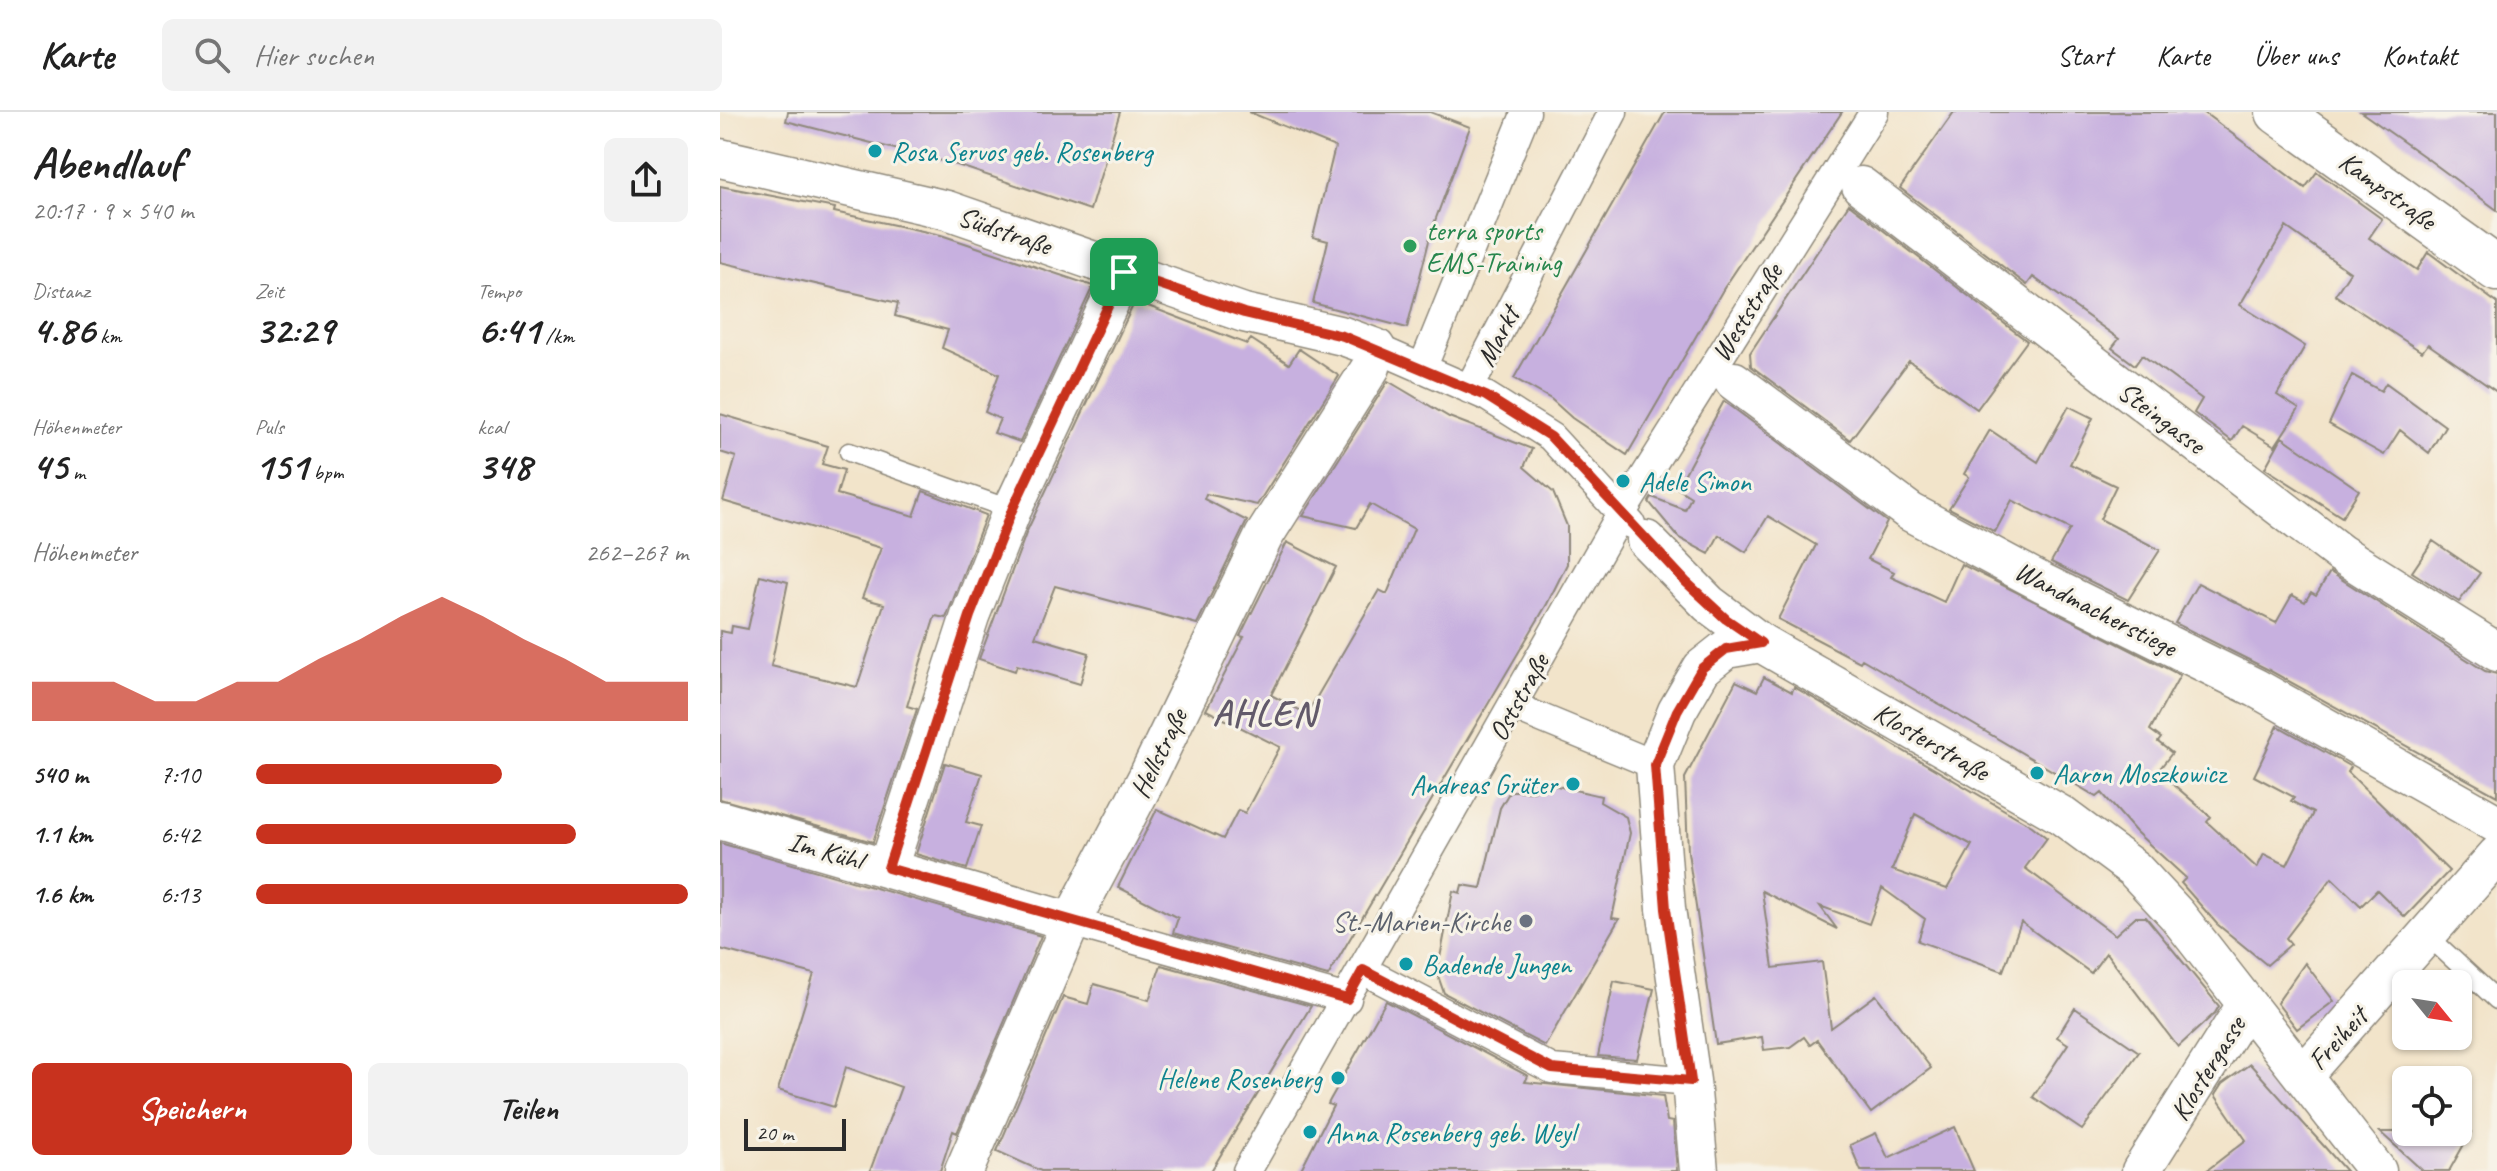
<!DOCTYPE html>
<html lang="de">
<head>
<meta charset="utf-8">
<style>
  body { margin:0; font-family:Caveat,sans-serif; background:#f2f2f2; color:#222; height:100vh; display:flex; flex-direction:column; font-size:30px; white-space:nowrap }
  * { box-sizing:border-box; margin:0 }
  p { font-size:26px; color:#767676 }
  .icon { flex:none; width:44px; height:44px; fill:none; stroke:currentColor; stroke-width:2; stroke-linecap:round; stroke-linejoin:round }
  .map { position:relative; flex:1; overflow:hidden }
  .details { display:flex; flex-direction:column; background:#fff; width:720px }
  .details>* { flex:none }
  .needle { width:52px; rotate:120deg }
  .tools { position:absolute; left:1672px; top:858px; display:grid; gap:16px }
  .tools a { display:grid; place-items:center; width:80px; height:80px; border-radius:12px; background:#fff; box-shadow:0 2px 6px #0004; font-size:40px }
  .scale { position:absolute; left:24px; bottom:20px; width:102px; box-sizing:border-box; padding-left:8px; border:4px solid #2b2b2b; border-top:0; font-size:22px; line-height:28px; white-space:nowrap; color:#2b2b2b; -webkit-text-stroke:6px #f7f3e8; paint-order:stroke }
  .pin { position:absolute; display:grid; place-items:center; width:68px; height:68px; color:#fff; margin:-34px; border-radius:16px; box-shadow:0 4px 12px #0006 }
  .round { display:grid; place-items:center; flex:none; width:84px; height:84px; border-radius:12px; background:#f2f2f2 }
  .head { display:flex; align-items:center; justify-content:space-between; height:136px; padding:0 32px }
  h1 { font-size:44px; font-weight:700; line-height:60px }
  .metrics { display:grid; grid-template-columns:repeat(3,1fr); gap:12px; height:136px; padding:8px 32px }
  .metrics div { display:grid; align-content:center }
  .metrics b { font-size:40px; font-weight:700 }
  .metrics small { font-size:22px; font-weight:400 }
  .metrics p { font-size:22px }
  .chart { height:224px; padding:16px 32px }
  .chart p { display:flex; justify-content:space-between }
  .chart svg { width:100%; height:144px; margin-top:8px; fill:#c8321e; opacity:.7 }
  .button { display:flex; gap:16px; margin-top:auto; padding:16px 32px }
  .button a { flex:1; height:92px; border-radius:12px; background:#c8321e; color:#fff; font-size:32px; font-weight:700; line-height:92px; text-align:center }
  .button a+a { background:#f2f2f2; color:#222 }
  ul { padding:0 32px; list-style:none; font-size:26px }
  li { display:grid; grid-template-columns:128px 96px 1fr; align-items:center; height:60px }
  li i { height:20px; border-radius:10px; background:#c8321e }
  header { display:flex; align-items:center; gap:48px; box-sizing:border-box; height:112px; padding:0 40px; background:#fff; border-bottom:2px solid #e0e0e0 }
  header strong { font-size:38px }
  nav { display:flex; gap:44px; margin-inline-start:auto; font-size:28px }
  .search { width:560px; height:72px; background:#f2f2f2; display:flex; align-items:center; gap:20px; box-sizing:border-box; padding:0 28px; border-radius:12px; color:#767676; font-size:30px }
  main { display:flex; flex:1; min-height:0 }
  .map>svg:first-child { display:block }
  .building { fill:#c7b0df; fill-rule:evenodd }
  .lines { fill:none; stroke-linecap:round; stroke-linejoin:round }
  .service-casing { stroke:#8e887a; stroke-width:21 }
  .pedestrian-casing { stroke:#8e887a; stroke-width:31 }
  .minor-casing { stroke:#8e887a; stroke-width:41 }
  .tertiary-casing { stroke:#8e887a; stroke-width:47 }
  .service { stroke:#fff; stroke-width:18 }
  .pedestrian { stroke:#fff; stroke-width:28 }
  .minor { stroke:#fff; stroke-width:38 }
  .tertiary { stroke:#fff; stroke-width:44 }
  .route-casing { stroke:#fff; stroke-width:16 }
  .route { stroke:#c8321e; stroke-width:10 }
  .culture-dot { fill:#0f9aa8; stroke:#f7f3e8; stroke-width:3 }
  .leisure-dot { fill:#2e9e5b; stroke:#f7f3e8; stroke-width:3 }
  .worship-dot { fill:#6b7280; stroke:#f7f3e8; stroke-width:3 }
  .labels { text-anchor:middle; stroke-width:6; stroke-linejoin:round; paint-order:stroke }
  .culture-label { font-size:28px; fill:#0d838f; stroke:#f7f3e8; text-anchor:start }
  .street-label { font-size:28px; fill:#2b2b2b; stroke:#f7f3e8 }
  .leisure-label { font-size:28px; fill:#27864d; stroke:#f7f3e8; text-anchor:start }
  .worship-label { font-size:28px; fill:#5b616d; stroke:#f7f3e8; text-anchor:end }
  .district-label { font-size:36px; font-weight:bold; letter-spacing:2px; fill:#625a6a; stroke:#f7f3e8 }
</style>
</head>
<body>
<header>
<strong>Karte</strong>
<div class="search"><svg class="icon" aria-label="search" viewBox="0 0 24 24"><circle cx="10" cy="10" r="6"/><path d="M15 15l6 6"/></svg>Hier suchen</div>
<nav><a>Start</a><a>Karte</a><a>Über uns</a><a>Kontakt</a></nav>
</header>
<main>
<section class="details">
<div class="head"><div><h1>Abendlauf</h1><p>20:17 · 9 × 540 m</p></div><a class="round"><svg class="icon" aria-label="share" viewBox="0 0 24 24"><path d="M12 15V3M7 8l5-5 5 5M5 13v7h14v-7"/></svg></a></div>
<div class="metrics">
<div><p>Distanz</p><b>4.86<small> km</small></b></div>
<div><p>Zeit</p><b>32:29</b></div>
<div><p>Tempo</p><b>6:41<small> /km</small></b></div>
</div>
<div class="metrics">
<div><p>Höhenmeter</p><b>45<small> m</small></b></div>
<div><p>Puls</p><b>151<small> bpm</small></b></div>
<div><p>kcal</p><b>348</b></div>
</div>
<div class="chart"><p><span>Höhenmeter</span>262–267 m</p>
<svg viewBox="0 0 160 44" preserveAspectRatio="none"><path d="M0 44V32L10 32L20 32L30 38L40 38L50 32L60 32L70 25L80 19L90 12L100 6L110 12L120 19L130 25L140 32L150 32L160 32V44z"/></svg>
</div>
<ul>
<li><b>540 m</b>7:10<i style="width:57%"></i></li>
<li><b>1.1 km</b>6:42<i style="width:74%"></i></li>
<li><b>1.6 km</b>6:13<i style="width:100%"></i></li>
</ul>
<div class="button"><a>Speichern</a><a>Teilen</a></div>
</section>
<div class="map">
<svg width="1777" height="1059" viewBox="0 0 1777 1059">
  <rect width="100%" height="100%" fill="#f7f3e8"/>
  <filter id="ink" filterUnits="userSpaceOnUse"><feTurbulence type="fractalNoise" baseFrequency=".0125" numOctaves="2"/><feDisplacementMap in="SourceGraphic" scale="16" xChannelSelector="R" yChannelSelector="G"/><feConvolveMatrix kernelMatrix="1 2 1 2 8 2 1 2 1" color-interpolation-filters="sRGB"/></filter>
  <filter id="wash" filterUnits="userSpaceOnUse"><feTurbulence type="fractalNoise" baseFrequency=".006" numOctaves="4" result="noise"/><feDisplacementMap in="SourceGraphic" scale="32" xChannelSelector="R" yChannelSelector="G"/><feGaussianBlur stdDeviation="1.8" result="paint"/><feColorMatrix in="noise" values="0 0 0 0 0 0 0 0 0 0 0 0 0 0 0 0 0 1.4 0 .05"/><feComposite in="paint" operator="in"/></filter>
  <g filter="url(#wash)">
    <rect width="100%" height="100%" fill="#f2e4ca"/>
    <g id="blocks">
      <!-- building -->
      <path class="building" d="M 68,0 L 400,0 L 370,98 L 237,53 L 66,9 Z
        M 529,0 L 710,0 L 750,15 L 712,117 L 687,216 L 593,191 L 608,129 L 593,125 L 615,35 Z
        M 945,0 L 1122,0 L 1004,176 L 907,343 L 852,306 L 831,287 L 794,266 Z
        M 1234,0 L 1483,0 L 1585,76 L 1597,60 L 1662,107 L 1649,126 L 1697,158 L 1708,140 L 1777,191 L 1777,280 L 1708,232 L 1702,240 L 1615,183 L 1630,160 L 1566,115 L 1520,193 L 1585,234 L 1557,283 L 1579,297 L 1555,334 L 1522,314 L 1512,329 L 1474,301 L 1482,287 L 1422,243 L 1415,253 L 1392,236 L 1399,227 L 1313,165 L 1307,173 L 1180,76 Z
        M 1641,0 L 1777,0 L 1777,98 L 1705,45 Z
        M 0,74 L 115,96 L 114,100 L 221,123 L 373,174 L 300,330 L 274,321 L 280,307 L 265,300 L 279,262 L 222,236 L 228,218 L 175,204 L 178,191 L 0,150 Z
        M 1129,92 L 1307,229 L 1257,297 L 1189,249 L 1130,328 L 1031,254 L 1030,241 Z
        M 415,189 L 527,232 L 531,227 L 569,252 L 579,237 L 619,264 L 537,393 L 486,382 L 484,387 L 527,409 L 477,512 L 335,474 L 315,525 L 369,541 L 360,572 L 297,553 L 295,559 L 259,547 L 307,419 Z
        M 1632,263 L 1661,279 L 1666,271 L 1725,314 L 1709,341 L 1680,318 L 1664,343 L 1609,312 Z
        M 668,269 L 729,305 L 812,337 L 804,355 L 833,380 L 847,414 L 847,452 L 827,492 L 608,864 L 453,821 L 458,806 L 398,775 L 437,697 L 503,727 L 518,698 L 525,701 L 560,635 L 486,598 L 524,525 L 520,524 L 567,430 L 616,455 L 551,583 L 587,602 L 659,478 L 667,482 L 694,417 L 650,392 L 636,416 L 583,404 Z
        M 1004,289 L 1167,410 L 1148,447 L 1174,460 L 1171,465 L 1224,490 L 1241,452 L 1460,563 L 1430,618 L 1441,626 L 1438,630 L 1452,641 L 1438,659 L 1491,705 L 1487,710 L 1537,756 L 1544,742 L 1567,753 L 1593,701 L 1571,689 L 1574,685 L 1534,664 L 1558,614 L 1631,655 L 1628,660 L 1729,759 L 1685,805 L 1657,778 L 1641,794 L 1612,766 L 1566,826 L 1571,832 L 1547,853 L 1497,812 L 1461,771 L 1466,766 L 1416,720 L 1382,681 L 1377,685 L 1142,547 L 1140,550 L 1058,507 L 1096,433 L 1048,404 L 1026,440 L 999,423 L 989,442 L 959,426 L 929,390 L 932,385 L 965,398 L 971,385 L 957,376 Z
        M 1349,294 L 1373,306 L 1350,352 L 1396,374 L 1380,407 L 1440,438 L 1408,488 L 1331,450 L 1350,417 L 1292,388 L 1275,420 L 1229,396 L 1249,365 L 1244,362 L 1270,318 L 1318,350 Z
        M 0,302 L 108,334 L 102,352 L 124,358 L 117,382 L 194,404 L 203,379 L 266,403 L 226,506 L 215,504 L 187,594 L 197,597 L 153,730 L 0,687 L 0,519 L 11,521 L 12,514 L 28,517 L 40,463 L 68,470 L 51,554 L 137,575 L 164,492 L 142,486 L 161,436 L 3,389 L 16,345 L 0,340 Z
        M 1562,325 L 1639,378 L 1622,405 L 1545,356 Z
        M 1713,429 L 1760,461 L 1739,490 L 1692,460 Z
        M 1610,460 L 1765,559 L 1777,562 L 1777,684 L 1547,557 L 1455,511 L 1478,471 L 1556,511 L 1572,483 L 1585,490 L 1591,480 L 1596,483 Z
        M 1044,565 L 1072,580 L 1074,575 L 1312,714 L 1327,726 L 1305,756 L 1395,823 L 1415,805 L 1426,805 L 1499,894 L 1495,901 L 1458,935 L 1386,841 L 1371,861 L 1301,810 L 1283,859 L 1198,829 L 1205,807 L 1162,776 L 1149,812 L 1100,794 L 1117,817 L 1042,779 L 1053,856 L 1102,850 L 1111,916 L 1156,883 L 1211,956 L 1151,1001 L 1097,928 L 1090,933 L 1084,925 L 1070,935 L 1044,938 L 1042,925 L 996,932 L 968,740 L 965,666 L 1016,569 L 1037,579 ZM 1195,702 L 1252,733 L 1227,777 L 1172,758 Z
        M 225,651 L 262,662 L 246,710 L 261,714 L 247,757 L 196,742 Z
        M 819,670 L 881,684 L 880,690 L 906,705 L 910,721 L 892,806 L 899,807 L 825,934 L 724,881 L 717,861 L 733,779 L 740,781 L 742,773 L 761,776 L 780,696 L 790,679 L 814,679 Z
        M 0,731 L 321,824 L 237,1021 L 233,1019 L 220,1059 L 150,1059 L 181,975 L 126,955 L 114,995 L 58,978 L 94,862 L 0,837 Z
        M 1585,851 L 1614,889 L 1577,917 L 1557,891 Z
        M 441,853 L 591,894 L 491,1059 L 321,1059 L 277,1039 L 343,885 L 368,892 L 374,872 L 429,888 Z
        M 894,869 L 934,877 L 917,947 L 878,944 Z
        M 666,889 L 808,964 L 805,970 L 943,984 L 947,1009 L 953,1010 L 957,1059 L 580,1059 L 613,994 L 608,992 L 610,988 Z
        M 1355,896 L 1419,940 L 1362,1018 L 1313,985 L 1348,932 L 1337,925 Z
        M 1530,952 L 1602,1032 L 1626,1059 L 1486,1059 L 1526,1028 L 1495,983 L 1502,972 Z
        M 1235,1015 L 1254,1059 L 1141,1059 L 1130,1033 L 1156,1021 L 1168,1046 Z
        M 1660,1020 L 1751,1020 L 1729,1059 L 1703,1059 Z"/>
    </g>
  </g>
  <g filter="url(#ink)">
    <use href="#blocks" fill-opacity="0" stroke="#8e887a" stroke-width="2"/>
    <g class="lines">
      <defs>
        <path id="service" d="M 129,340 L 292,398
          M 1707,823 L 1777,888"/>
        <path id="pedestrian" d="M 656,236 L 766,284 L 831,325 L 911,412
          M 702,257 L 806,0
          M 749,277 L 893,0
          M 794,591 L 809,601 L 935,653
          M 351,810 L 627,887
          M 643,858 L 832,957 L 971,969
          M 527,1059 L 901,402 L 1154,0"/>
        <path id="minor" d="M 0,46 L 227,98 L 524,201 L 623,224 L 656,236 L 651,255 L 544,424 L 428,664 L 351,810 L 244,1059
          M 1141,74 L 1620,441 L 1777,540
          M 1014,269 L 1190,400 L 1323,471 L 1536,576 L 1777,712
          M 926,428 L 989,492 L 1041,531 L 1341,703 L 1414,757 L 1457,803 L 1657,1059
          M 0,708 L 351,810
          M 168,756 L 250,504 L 292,398 L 404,160
          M 1583,963 L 1777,743
          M 979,1059 L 971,969 L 946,797 L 935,653 L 957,599 L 982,556 L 1006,537 L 1041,531
          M 1421,1059 L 1526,893"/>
        <path id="tertiary" d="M 1558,0 L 1777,157"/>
      </defs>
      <!-- service casing -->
      <use href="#service" class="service-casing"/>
      <!-- pedestrian casing -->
      <use href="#pedestrian" class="pedestrian-casing"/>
      <!-- minor casing -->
      <use href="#minor" class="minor-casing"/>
      <!-- tertiary casing -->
      <use href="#tertiary" class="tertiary-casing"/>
      <!-- service -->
      <use href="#service" class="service"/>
      <!-- pedestrian -->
      <use href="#pedestrian" class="pedestrian"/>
      <!-- minor -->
      <use href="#minor" class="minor"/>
      <!-- tertiary -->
      <use href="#tertiary" class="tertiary"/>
    </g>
  </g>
  <g class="lines" filter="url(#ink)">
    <defs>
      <path id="route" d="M 404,160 L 524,201 L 623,224 L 766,284 L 831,325 L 966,470 L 1006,507 L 1041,531 L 1006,537 L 982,556 L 957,599 L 935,653 L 946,797 L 971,969 L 832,957 L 643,858 L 627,887 L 168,756 L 250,504 L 292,398 Z"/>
    </defs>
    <!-- route casing -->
    <use href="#route" class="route-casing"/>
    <!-- route -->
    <use href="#route" class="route"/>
  </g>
  <!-- markers -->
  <g class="culture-dot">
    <circle cx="155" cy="39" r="8"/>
    <circle cx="903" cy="369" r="8"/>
    <circle cx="1317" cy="661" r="8"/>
    <circle cx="853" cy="672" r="8"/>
    <circle cx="686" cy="852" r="8"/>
    <circle cx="618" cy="966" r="8"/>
    <circle cx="590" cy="1020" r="8"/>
  </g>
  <circle class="leisure-dot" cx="690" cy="134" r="8"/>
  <circle class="worship-dot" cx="806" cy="809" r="8"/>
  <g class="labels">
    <!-- culture labels -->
    <g class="culture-label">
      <text x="171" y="49">Rosa Servos geb. Rosenberg</text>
      <text x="919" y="379">Adele Simon</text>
      <text x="1333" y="671">Aaron Moszkowicz</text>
      <text x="837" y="682" text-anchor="end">Andreas Grüter</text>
      <text x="702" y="862">Badende Jungen</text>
      <text x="602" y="976" text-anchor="end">Helene Rosenberg</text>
      <text x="606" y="1030">Anna Rosenberg geb. Weyl</text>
    </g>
    <!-- street labels -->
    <g class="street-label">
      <text transform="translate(1668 78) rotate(36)" y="10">Kampstraße</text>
      <text transform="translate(285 118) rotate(19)" y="10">Südstraße</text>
      <text transform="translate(1026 200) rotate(-58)" y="10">Weststraße</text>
      <text transform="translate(777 224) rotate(-63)" y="10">Markt</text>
      <text transform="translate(1442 305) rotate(37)" y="10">Steingasse</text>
      <text transform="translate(1376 496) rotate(27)" y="10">Wandmacherstiege</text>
      <text transform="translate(798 585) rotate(-61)" y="10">Oststraße</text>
      <text transform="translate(1212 629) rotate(30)" y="10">Klosterstraße</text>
      <text transform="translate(438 641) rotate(-64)" y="10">Hellstraße</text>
      <text transform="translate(106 738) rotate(16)" y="10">Im Kühl</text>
      <text transform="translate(1617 926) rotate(-48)" y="10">Freiheit</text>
      <text transform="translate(1487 956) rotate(-58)" y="10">Klostergasse</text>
    </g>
    <!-- leisure labels -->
    <g class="leisure-label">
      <text x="706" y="128">terra sports<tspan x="706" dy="32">EMS-Training</tspan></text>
    </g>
    <!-- worship labels -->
    <g class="worship-label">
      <text x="790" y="819">St.-Marien-Kirche</text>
    </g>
    <!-- district labels -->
    <g class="district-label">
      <text x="545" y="613">AHLEN</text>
    </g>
  </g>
</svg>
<div class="tools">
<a><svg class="needle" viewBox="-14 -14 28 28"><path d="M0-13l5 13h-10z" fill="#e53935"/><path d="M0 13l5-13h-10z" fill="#767676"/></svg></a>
<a><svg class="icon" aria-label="locate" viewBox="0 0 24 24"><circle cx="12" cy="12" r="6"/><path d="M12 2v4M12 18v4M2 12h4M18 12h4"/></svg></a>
</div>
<div class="scale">20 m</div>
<div class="pin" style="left:404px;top:160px;background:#1e9e55"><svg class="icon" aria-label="arrive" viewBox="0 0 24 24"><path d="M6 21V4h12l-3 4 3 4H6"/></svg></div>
</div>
</main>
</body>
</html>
